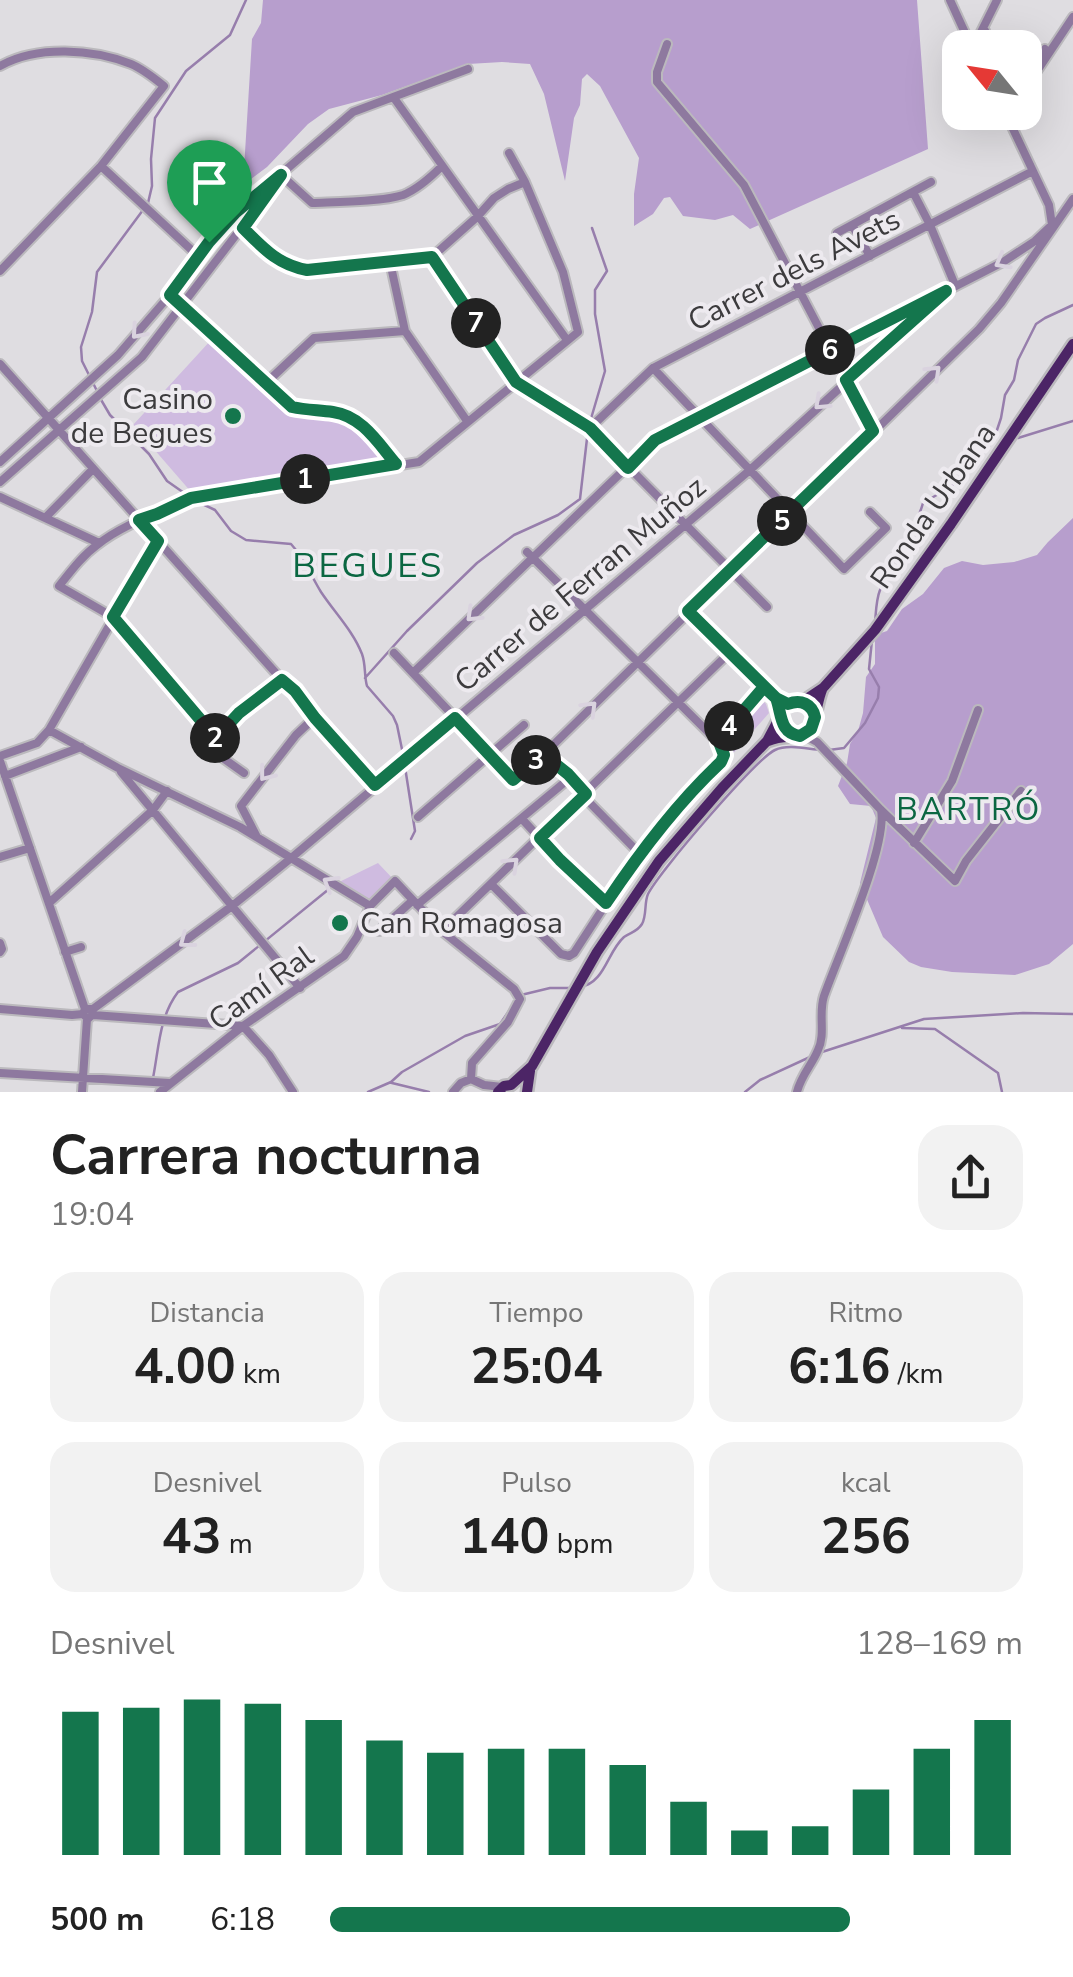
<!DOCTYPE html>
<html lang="es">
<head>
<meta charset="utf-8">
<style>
  body { margin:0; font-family:"Nunito Sans",sans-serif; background:#f2f2f2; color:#222; height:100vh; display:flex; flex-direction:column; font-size:38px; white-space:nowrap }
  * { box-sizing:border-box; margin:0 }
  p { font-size:32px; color:#767676 }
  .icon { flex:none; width:55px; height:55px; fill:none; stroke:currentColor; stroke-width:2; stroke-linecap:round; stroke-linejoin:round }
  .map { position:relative; height:1092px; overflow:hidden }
  .sheet { display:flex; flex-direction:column; background:#fff; flex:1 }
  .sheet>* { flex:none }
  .needle { width:65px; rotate:300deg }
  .controls { position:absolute; left:942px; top:30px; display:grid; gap:20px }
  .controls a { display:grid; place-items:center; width:100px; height:100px; border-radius:20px; background:#fff; box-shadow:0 10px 40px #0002; font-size:50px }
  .pin { position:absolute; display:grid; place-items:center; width:85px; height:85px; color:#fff; margin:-102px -42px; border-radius:50% 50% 50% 0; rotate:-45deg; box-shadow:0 0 10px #0007 }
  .pin .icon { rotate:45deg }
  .km { position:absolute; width:50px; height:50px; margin:-25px; border-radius:50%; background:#222; color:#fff; font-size:28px; line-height:50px; text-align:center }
  .round { display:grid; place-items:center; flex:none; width:105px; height:105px; border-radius:30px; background:#f2f2f2 }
  .headline { display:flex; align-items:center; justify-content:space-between; height:170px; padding:0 50px }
  h1 { font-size:55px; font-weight:700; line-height:75px }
  .stats { display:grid; grid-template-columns:repeat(3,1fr); gap:15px; height:170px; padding:10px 50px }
  .stats div { display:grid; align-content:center; border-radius:25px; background:#f2f2f2; text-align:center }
  .stats b { font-size:50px; font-weight:700 }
  .stats small { font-size:28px; font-weight:400 }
  .stats p { font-size:28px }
  .chart { height:280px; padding:20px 50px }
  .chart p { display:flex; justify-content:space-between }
  .chart svg { width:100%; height:180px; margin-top:10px; stroke:#14764d; stroke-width:6 }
  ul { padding:0 50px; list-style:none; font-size:32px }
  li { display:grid; grid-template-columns:160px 120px 1fr; align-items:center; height:75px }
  li i { height:25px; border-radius:12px; background:#14764d }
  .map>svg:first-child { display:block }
  .green { fill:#cfbbe0 }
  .forest { fill:#b79ecd }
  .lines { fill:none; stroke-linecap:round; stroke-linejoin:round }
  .stream { stroke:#977eac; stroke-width:2.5 }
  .minor-casing { stroke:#bbb9bd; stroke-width:12 }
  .major-casing { stroke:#bbb9bd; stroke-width:15 }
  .minor { stroke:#8e799f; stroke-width:8 }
  .major { stroke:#4c2566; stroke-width:10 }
  .oneway { stroke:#dad3df }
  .route-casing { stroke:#fff; stroke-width:20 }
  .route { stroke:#14764d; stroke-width:12 }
  .poi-dot { fill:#14764d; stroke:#edeaef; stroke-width:4 }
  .labels { text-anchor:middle; stroke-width:8; stroke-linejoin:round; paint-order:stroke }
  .street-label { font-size:30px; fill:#3c3b3d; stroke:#edeaef }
  .poi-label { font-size:30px; fill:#3c3b3d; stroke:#edeaef; text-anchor:end }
  .neighbourhood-label { font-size:32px; letter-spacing:2.5px; fill:#0b6742; stroke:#edeaef }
  .quarter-label { font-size:35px; letter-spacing:2.5px; fill:#0b6742; stroke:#edeaef }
</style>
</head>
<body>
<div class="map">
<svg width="1073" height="1092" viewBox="0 0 1073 1092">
  <rect width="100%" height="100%" fill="#dfdde1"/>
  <!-- green -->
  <path class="green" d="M 211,340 L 292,412 L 336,417 L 356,424 L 387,461 L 192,493 L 133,425 Z
    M 757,695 L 766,704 L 769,713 L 729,758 L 725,755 L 720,738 Z
    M 378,863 L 395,881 L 368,906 L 333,885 Z"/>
  <!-- forest -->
  <path class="forest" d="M 263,0 L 917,0 L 928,149 L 750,229 L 733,215 L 715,220 L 683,216 L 670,197 L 664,198 L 653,214 L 634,226 L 634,194 L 639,158 L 600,86 L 587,74 L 582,79 L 580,105 L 574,118 L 565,181 L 544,94 L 530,64 L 502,62 L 468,64 L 382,95 L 329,109 L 308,124 L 267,167 L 243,185 L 252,39 L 261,23 Z
    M 1073,518 L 1073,944 L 1049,964 L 1015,975 L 952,972 L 921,967 L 909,962 L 883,937 L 860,883 L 876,818 L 871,806 L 850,804 L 838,786 L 847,763 L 850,744 L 858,731 L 863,713 L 866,677 L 875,664 L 875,635 L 887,631 L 902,609 L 923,594 L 944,568 L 962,561 L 983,565 L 1014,562 L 1037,555 L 1048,542 Z"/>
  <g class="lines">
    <!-- stream -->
    <path class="stream" d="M 148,203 L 152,186 L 151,159 L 155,118 L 186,71 L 230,35 L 246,0
      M 97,391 L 82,361 L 81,347 L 92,312 L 97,272 L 143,210
      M 100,398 L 110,415 L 149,454 L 167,481 L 187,495
      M 590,422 L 605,371 L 595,314 L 595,290 L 607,271 L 592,228
      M 1018,438 L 1073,421
      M 198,502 L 215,510 L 231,531 L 246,540 L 291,544 C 305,559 311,576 321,592 C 335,613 353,631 362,654 C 366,665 364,676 367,686 L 393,716 L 397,725 L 404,759
      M 875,623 C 876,612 876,600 880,590 C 891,560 914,535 923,503 L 952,486 L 972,462 L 986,450 L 994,439 L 1001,418 L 1005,395 L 1014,380 L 1018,360 L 1036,324 L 1045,318 L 1073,305
      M 365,678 L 407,631 L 477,563 L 514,535 L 558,515 L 580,499 L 588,430
      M 829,750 L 844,748 L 865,723 L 878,698 L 879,687 L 869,669 L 872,640
      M 405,767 L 415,831 L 411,839
      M 580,987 C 605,983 607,952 624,937 C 631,932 637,932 642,924 C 647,915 644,903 648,894 C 658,873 756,759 775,750 C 788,744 807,749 821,750
      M 521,995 L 550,988 L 572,988
      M 902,1028 L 935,1029 L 998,1073 L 1002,1092
      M 822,1052 L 924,1019 L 1023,1013 L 1073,1014
      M 153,1078 C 159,1048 159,1017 178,992 L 238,963 L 329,889
      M 392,1083 L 429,1092
      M 368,1092 L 391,1082 L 402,1072 L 465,1036 L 500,1024 L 513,1005
      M 745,1092 L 760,1080 L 810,1057"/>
    <defs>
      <path id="minor" d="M 950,0 L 972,48
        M 667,44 L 657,72 L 657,82 L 744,185 L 873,431
        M 976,48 L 977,40 L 997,0
        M 982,48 L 985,31
        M 0,66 C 37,45 93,49 131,64 C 143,69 154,78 164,86 L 101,166 L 0,271
        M 1025,79 L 1045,49
        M 1025,89 L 1073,17
        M 394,98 L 567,340
        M 1005,112 L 1049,205 L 1052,225
        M 101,166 L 198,256
        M 281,175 L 312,203 C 335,202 382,202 403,195 C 418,189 431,177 442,166
        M 913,192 L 930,225 L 955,285
        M 852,225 L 870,256
        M 243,228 C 263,248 278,265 307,270 L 432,257 L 477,217 L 494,198 L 508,189 L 525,182
        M 837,233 L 931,182
        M 432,257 L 516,382 L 590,428 L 767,607
        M 390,262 L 405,331 L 467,421
        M 170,295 L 292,407 C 306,410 319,410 333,412 C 362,416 378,443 395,464
        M 0,364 L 282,680 L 295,691 L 315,717 L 375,785
        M 653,368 L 844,569 L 886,528 L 870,512
        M 266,383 L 314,338 L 405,331
        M 590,428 L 653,368 L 1033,171
        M 0,462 L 118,355 L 170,295 L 219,230 L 237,212 L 353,112 L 468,69
        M 0,482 L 142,357 L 273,187
        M 0,497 L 99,543
        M 45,518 L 93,469
        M 688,611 L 776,698 L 788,705
        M 394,653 L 513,779 L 549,749 L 979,329 L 1001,303 L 1073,199
        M 414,672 L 655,440 L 1003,262 L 1035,241 L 1053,224
        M 49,730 L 118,768 L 240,827 L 370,906
        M 804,735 L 817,742 L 881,810 L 955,881 L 966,861 L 1021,791
        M 216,739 L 113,617 L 59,586 C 71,571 82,556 97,545 C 125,523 159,513 191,498 L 419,462 L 578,332 L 563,272 L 525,182 L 509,153
        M 719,743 L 730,725 L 764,687
        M 543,753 L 568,774 L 586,794
        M 0,756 L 37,743 L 49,730 L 158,541
        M 0,761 L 85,1009
        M 121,772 L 300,988
        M 244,773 L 213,751 C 220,720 258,699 282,680
        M 5,776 L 81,747
        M 583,796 L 639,853
        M 418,817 L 524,725
        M 522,819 L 560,860 L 606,903
        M 257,837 L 241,806 L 296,735 L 315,717
        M 914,843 L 952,781 L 978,710
        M 0,857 L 30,848
        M 491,884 L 561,954 L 569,956 L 574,953 L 639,853 L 725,755 L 719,743 L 527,552
        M 49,903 L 153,810 L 167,791
        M 417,905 L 571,777
        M 379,931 L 412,901
        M 442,931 L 730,652
        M 0,943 L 2,949 L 0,952
        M 65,952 L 81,947
        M 0,1009 L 72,1015 L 83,1014 L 88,1019 L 93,1014
        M 83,1014 L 85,1009 L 93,1009 L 232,906 L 290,859 L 750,470 L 946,291
        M 93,1015 L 243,1026
        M 243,1026 L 269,1055 L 293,1092
        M 0,1073 L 170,1083
        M 471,1079 L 484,1085 L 502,1087
        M 82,1092 L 87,1019
        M 160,1092 L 243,1026 L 344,956 L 357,937 L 370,906 L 395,881 L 442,931 L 514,989 L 520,999 L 508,1022 L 472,1063 L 471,1079
        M 453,1092 L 461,1083 L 471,1079
        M 797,1092 C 801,1075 812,1065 818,1050 C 826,1034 818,1014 824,996 C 838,956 888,846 881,810"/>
      <path id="major" d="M 768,741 C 783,735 790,738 802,735 C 816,731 816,704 822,690
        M 498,1092 L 504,1086 L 511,1085 L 532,1066 L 597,952 L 659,861 L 722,788 L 767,741 L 785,707 L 793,702 L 802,702 L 823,688 L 875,630 L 951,524 L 1073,344
        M 527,1092 L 530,1071"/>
    </defs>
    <!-- minor casing -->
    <use href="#minor" class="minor-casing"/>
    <!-- major casing -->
    <use href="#major" class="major-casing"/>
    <!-- minor -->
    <use href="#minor" class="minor"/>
    <!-- major -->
    <use href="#major" class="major"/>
  </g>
  <!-- one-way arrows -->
  <defs><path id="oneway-chevron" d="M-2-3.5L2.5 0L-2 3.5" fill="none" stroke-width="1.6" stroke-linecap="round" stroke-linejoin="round" transform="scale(2.5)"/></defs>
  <g class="oneway">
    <use href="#oneway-chevron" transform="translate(1002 262) rotate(151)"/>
    <use href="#oneway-chevron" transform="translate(138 332) rotate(131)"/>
    <use href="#oneway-chevron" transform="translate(934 372) rotate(-44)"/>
    <use href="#oneway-chevron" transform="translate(821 403) rotate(137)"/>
    <use href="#oneway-chevron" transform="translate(473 615) rotate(136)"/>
    <use href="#oneway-chevron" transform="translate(590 708) rotate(-45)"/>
    <use href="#oneway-chevron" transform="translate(266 774) rotate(128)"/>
    <use href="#oneway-chevron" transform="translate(512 864) rotate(-44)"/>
    <use href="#oneway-chevron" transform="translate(330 883) rotate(-149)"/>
    <use href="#oneway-chevron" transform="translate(186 941) rotate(143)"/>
  </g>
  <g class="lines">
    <defs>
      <path id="route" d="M 209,242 L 170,295 L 292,407 C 306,410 319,410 333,412 C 362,416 378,443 396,464 L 191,498 L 157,514 L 139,520 L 158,541 L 113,617 L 216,738 L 239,713 L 282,680 L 295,691 L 315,718 L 375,785 L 455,718 L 513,780 L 543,754 L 568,774 L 586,794 L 540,838 L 560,860 L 606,903 C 640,852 676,804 721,762 L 724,755 L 719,742 L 720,738 L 764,687 L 776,698 L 788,704 C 801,699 812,704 815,717 L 811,729 L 800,736 C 779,733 782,714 776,698 L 688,611 L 873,431 L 846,380 L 946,291 L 655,440 L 628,468 L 590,428 L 516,382 L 432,257 L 307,270 C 278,265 263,248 243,228 L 281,175 L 236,212 L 209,242"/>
    </defs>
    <!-- route casing -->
    <use href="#route" class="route-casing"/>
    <!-- route -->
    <use href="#route" class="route"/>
  </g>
  <!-- markers -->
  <g class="poi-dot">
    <circle cx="233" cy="416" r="10"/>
    <circle cx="340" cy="923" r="10"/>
  </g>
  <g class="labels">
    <!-- street labels -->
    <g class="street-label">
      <text transform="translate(794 270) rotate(-27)" y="10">Carrer dels Avets</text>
      <text transform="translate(933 506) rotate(-55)" y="10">Ronda Urbana</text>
      <text transform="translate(580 584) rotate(-40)" y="10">Carrer de Ferran Muñoz</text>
      <text transform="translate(261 988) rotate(-36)" y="10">Camí Ral</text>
    </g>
    <!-- poi labels -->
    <g class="poi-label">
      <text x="213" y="409">Casino<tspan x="213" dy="34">de Begues</tspan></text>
      <text x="360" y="933" text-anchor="start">Can Romagosa</text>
    </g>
    <!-- neighbourhood labels -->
    <g class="neighbourhood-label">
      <text x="969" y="820">BARTRÓ</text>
    </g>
    <!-- quarter labels -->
    <g class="quarter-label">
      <text x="368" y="577">BEGUES</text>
    </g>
  </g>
</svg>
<div class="controls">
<a><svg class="needle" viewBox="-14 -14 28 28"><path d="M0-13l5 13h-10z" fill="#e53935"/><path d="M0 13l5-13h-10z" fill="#767676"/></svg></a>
</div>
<div class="pin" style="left:209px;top:242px;background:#1e9e55"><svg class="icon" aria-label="arrive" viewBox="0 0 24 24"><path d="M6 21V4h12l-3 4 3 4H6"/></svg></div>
<b class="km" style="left:305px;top:479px">1</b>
<b class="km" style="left:215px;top:738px">2</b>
<b class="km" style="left:536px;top:760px">3</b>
<b class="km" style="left:729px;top:726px">4</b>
<b class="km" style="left:782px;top:521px">5</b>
<b class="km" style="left:830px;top:350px">6</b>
<b class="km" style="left:476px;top:323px">7</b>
</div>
<section class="sheet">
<div class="headline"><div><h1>Carrera nocturna</h1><p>19:04</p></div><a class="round"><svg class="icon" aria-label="share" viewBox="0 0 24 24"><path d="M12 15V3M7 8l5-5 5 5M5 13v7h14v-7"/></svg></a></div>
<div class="stats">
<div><p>Distancia</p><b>4.00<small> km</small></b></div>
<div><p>Tiempo</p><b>25:04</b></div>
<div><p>Ritmo</p><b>6:16<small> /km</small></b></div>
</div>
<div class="stats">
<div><p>Desnivel</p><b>43<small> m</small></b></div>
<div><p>Pulso</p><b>140<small> bpm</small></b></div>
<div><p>kcal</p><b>256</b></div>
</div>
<div class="chart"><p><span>Desnivel</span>128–169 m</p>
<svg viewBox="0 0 160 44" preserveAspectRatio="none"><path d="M5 44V9M15 44V8M25 44V6M35 44V7M45 44V11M55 44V16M65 44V19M75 44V18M85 44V18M95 44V22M105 44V31M115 44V38M125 44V37M135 44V28M145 44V18M155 44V11"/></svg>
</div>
<ul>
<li><b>500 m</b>6:18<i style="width:75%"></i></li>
</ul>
</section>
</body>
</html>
